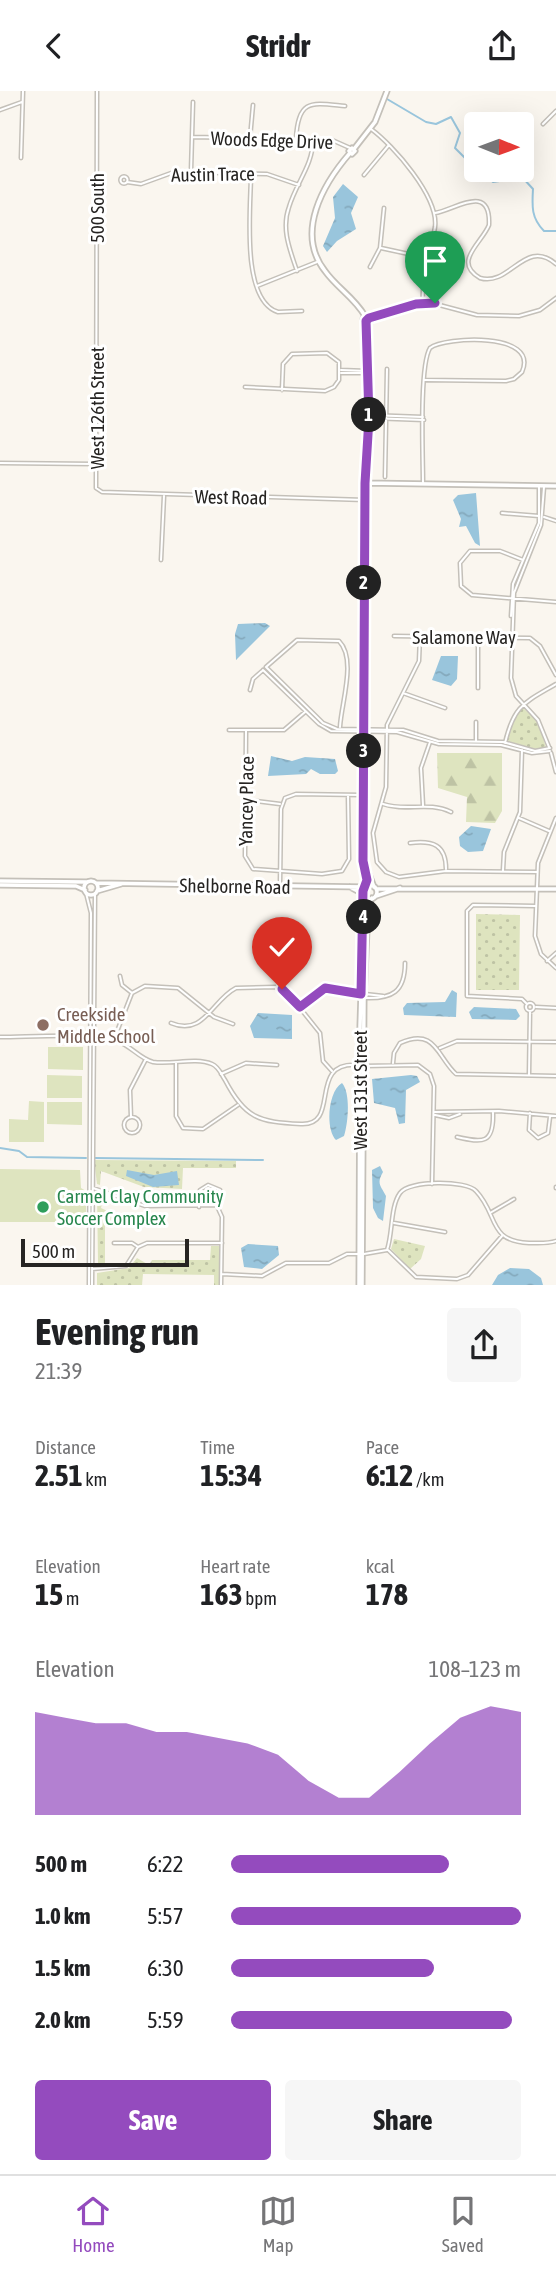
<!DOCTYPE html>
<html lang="en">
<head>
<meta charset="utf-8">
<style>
  body { margin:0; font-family:"Asap Condensed",sans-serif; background:#f6f6f6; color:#202124; height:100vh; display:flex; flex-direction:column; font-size:26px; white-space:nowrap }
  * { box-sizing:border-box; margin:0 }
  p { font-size:23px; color:#757577 }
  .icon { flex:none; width:38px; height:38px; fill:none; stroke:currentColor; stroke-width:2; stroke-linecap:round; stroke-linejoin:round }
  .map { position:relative; height:1194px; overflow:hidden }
  .side { display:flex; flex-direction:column; background:#fff; flex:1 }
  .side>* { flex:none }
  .needle { width:46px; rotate:91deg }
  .fabs { position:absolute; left:464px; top:21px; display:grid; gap:14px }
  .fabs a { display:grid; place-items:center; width:70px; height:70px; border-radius:7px; background:#fff; box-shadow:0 7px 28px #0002; font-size:35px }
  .scale { position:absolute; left:21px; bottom:18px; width:168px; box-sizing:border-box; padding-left:7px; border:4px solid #262422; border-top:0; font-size:19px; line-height:24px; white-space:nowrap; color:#262422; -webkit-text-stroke:5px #fff; paint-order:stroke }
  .pin { position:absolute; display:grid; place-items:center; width:60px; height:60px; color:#fff; margin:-72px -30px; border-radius:50% 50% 50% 0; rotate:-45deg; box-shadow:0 0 7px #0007 }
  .pin .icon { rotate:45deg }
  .km { position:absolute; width:35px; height:35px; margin:-18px; border-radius:50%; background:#222; color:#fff; font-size:19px; line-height:35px; text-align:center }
  .round { display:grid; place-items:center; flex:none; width:74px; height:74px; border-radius:7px; background:#f6f6f6 }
  .headline { display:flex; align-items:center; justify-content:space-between; height:119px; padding:0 35px }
  h1 { font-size:38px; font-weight:700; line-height:52px }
  .figures { display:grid; grid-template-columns:repeat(3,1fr); gap:10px; height:119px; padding:7px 35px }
  .figures div { display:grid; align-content:center }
  .figures b { font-size:30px; font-weight:700 }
  .figures small { font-size:19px; font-weight:400 }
  .figures p { font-size:19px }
  .chart { height:196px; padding:14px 35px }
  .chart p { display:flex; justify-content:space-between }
  .chart svg { width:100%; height:126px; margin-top:7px; fill:#944bbe; opacity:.7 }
  .button { display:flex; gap:14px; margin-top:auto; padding:14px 35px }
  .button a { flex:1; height:80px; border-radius:7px; background:#944bbe; color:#fff; font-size:28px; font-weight:700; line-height:80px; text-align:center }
  .button a+a { background:#f6f6f6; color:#202124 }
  ul { padding:0 35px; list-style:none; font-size:23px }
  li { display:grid; grid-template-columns:112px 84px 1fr; align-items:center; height:52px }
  li i { height:18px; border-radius:9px; background:#944bbe }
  header { display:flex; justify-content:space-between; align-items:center; height:91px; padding:0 35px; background:#fff; font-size:32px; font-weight:700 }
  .tab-bar { display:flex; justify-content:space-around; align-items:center; height:98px; border-top:2px solid #e0e0e0; background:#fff; font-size:19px; color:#757577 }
  .tab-bar a { display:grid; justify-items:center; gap:4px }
  .tab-bar .active { color:#944bbe }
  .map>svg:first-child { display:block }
  .forest { fill:url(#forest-firs) }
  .park { fill:url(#park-dots) }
  .pitch { fill:#dee4bf }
  .water { fill:url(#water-ripples) }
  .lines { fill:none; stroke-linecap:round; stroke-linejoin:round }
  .stream { stroke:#99c5dc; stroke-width:2 }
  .minor-casing { stroke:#c4c0b9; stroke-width:5 }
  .tertiary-casing { stroke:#c4c0b9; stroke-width:7 }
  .minor { stroke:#fff; stroke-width:2 }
  .tertiary { stroke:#fff; stroke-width:3.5 }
  .route-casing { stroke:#fff; stroke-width:14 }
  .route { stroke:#944bbe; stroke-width:9 }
  .education-dot { fill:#8d6e63; stroke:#fff; stroke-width:2.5 }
  .leisure-dot { fill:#2e9e5b; stroke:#fff; stroke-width:2.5 }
  .labels { text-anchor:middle; stroke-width:6; stroke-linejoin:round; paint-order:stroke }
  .street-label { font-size:19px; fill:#262422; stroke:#fff }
  .education-label { font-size:19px; fill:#785e54; stroke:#fff; text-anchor:start }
  .leisure-label { font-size:19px; fill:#27864d; stroke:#fff; text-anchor:start }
</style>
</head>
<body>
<header><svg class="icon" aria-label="back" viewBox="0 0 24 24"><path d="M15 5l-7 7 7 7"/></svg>Stridr<svg class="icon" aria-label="share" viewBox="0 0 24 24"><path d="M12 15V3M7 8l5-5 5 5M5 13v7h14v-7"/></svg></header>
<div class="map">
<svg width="556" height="1194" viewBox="0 0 556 1194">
  <defs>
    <pattern id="forest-firs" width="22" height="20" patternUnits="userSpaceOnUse" patternTransform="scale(1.75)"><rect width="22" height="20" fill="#dee4bf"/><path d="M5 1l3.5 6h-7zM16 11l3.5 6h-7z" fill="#bec3a4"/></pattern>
    <pattern id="park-dots" width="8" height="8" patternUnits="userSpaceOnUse" patternTransform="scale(1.75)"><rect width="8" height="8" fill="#dee4bf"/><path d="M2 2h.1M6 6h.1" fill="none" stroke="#bec3a4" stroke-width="1.8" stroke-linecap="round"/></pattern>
    <pattern id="water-ripples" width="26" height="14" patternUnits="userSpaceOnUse" patternTransform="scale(1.75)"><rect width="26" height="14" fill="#99c5dc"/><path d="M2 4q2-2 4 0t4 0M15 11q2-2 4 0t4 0" fill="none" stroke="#84a9bc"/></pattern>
  </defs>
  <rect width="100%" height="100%" fill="#faf6ef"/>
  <!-- forest -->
  <path class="forest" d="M 437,662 L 502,662 L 502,720 L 495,732 L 466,731 L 467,706 L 438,697 Z"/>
  <!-- park -->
  <path class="park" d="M 521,615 L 539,631 L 546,657 L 531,658 L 507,651 L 514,625 Z
    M 476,823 L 520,824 L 519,899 L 476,899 Z
    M 94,1069 L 236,1070 L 236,1077 L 183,1077 L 182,1098 L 144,1096 L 101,1080 L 100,1094 L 97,1093 Z
    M 97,1101 L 105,1102 L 101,1117 L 118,1125 L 118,1134 L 105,1134 L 105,1172 L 98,1172 Z
    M 394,1148 L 425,1155 L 421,1168 L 410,1178 L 391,1158 Z
    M 211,1155 L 219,1155 L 219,1194 L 214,1194 L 214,1184 L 143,1183 L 142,1194 L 97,1194 L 97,1182 L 129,1177 L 137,1167 L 149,1174 L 152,1169 L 210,1169 Z"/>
  <!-- pitch -->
  <path class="pitch" d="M 48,956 L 83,956 L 83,979 L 48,978 Z
    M 47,984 L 82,985 L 82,1007 L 47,1007 Z
    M 29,1010 L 44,1011 L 44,1051 L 9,1051 L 9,1028 L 28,1029 Z
    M 47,1011 L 82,1011 L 82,1034 L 47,1033 Z
    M 0,1078 L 80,1079 L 81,1097 L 86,1100 L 86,1131 L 0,1131 Z"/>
  <!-- water -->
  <path class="water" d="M 343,93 L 358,106 L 351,122 L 356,138 L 337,150 L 327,161 L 323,155 L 335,127 L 333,106 Z
    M 476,402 L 480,455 L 475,452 L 466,435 L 459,436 L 461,428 L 453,409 L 458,404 Z
    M 238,533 L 265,532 L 270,535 L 236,569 L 235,543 Z
    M 441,565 L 458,565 L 457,588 L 451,595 L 432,589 Z
    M 271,665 L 292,670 L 305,666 L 335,668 L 338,680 L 335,683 L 320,683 L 311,678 L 306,683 L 268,685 Z
    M 471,735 L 491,738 L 483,760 L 468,761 L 460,755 L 459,746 Z
    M 452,899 L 457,902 L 456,926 L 404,924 L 403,917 L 407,912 L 445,911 Z
    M 474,916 L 516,918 L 520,925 L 516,929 L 472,928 L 469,921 Z
    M 258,922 L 292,924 L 292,948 L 254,947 L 250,935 Z
    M 411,984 L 417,985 L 420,991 L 406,999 L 405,1032 L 399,1033 L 395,1017 L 374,1012 L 372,988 Z
    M 342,992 C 351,1002 348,1033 344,1045 L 336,1049 C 325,1038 328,1000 342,992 Z
    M 380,1075 L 383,1081 C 376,1093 381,1095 386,1105 L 383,1130 L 378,1127 L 373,1117 L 372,1079 Z
    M 127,1079 L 154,1084 L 177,1080 L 179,1094 L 153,1096 L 126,1085 Z
    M 248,1153 L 278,1155 L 279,1164 L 262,1178 L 244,1176 L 241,1157 Z
    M 510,1177 L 529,1178 L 541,1187 L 543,1194 L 492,1194 L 498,1184 Z"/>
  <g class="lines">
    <!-- stream -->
    <path class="stream" d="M 387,8 L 426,31 L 436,33 L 451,26 L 460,42 L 455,57 L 476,78
      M 477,79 L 493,91 L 506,89 L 512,83 L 522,86 L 533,98 C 532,115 531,127 544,140 L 556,140
      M 0,1057 L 19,1060 L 27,1066 L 86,1067
      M 94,1067 L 263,1069"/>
    <defs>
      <path id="minor" d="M 97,0 L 96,397 L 102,401 L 365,409
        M 0,19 L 22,11
        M 543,33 L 556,20
        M 371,38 C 393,54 439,106 435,136 C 431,161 421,185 423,211
        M 192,46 L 332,49 L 350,57
        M 250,47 L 253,14
        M 296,48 C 298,7 312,12 345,15
        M 21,67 L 23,0
        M 191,80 L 193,11
        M 251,82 C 251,116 240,209 278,221 L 302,220
        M 364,84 L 389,54
        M120.5 89a3.5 3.5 0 1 1 7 0a3.5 3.5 0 1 1-7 0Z
        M 127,91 L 141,93 L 174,81 L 267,83 L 299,94
        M 435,122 C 455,119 491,91 489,134 C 482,152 452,171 480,187 C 510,196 525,146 556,173
        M 381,157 L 427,167
        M 370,176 L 380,157 L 384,117
        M 297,180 C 290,159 281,138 289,116 C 296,92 313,74 313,49
        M 257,195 L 317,171
        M 370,226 L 428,211 L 477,224 L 519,225 L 540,219 L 556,207
        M 341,279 L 367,280
        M 341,282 L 367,282
        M 245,296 L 325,300 L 334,296 L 339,289 L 339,271 L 327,262 L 292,263 L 283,273 L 282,299
        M 369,324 L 423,326
        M 370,327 L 424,329
        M 0,372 L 95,373
        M 385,386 L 387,278
        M 423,393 C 423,367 419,275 430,257 C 444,246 540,240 522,281 L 514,288 L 506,290 L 425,289
        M 544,396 L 541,434 L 514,502 L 511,587 L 516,605 L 538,629 L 549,656
        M 502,422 L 539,425
        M 544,426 L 556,430
        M 161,469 L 164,405
        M 523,469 L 500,460 L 470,460 L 460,472 L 461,495 L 472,504 L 556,511
        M 511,525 L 513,493 L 539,432 L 539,396
        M 394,545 L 530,547 L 540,555 L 556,584
        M 420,545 L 419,570 L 387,634 L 386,696 L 373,742 L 377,771 L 386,781 L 399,786 L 446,780 L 537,781
        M 266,576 L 323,632 L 337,638 L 403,639 L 438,650 L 503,651 L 535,660 L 550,657
        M 266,576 L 297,549 L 339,550 C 357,568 341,613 340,636
        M 263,579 L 319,633 L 331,640 L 397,641 L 439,653 L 501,654 L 532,662 L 550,660
        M 478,597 L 478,546
        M 250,599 L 253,588 L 262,580
        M 403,602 L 445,617
        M 229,639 L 284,639 L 305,621
        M 246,640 L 245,765 L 253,778 L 322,783 L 342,780 L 349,768 L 348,704
        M 476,649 L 476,631
        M 505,652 C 514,614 524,612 556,593
        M 551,662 L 556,681
        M 248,709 L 280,713
        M 383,713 C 406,721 428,710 451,721
        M 423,714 L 421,677 L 430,651
        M 519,727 L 549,740
        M 556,727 L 538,772 L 535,845 L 541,863 L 556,877
        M 410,752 C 433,749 446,754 446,778
        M 503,779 L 504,761 L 520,721 L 522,659
        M 280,794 L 281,718 L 285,707 L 296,703 L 362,704
        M 86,802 L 91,822 L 89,1194
        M 547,870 L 556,862
        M 120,885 L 122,894 L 132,902
        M 347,902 L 359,903
        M 365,903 L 383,905
        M 365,907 C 392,908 405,901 405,872
        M526 916a4 4 0 1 1 8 0a4 4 0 1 1-8 0Z
        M 527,913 L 522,908 L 467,905 L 467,820 L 473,814 L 535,815
        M 300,916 L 325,897 L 359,906
        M 536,916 L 556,917
        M 171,932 C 204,946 212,909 236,897 L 275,896 L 288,902 L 320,942 L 323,970 L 332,980
        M 0,946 C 30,946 90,941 117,950 C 130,954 140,968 153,971 C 171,974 195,966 212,973 C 219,976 221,983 225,989 C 245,1027 258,1031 301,1033 C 342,1035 306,970 358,974
        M 114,948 L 132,902 L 145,895 L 178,897 L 214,926 L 233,933
        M 440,957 L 457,950 L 556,951
        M 176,972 L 176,1025 L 183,1037 L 203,1038 L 238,1014
        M 393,972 L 394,962 L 400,952 C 436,936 437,966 456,983 L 556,985
        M 364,975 L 418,974 L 430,983 L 434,995 L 432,1093
        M 221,983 L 246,972 L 277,974
        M 529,984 L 530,920
        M 435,1021 L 499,1020 L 556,1025
        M 530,1022 L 529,1039 L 538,1047 L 548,1042 L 550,1026
        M 435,1024 L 449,1027 L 460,1023
        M124 1034a8 8 0 1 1 16 0a8 8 0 1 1-16 0Z
        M 131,1026 L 130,999 L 146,968
        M 457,1046 C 483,1052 494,1053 493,1022
        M 556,1096 L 556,1097
        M 93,1097 L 145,1115 L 217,1114
        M 217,1115 L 222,1126 L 221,1194
        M 199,1116 L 200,1099 L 208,1094 L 220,1099 L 217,1114
        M 490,1122 L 514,1108
        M 394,1132 L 445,1141
        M 114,1152 L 132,1152 L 138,1156
        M 388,1159 L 416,1186 L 457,1188 L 468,1184 L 502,1145
        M 364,1163 L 387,1159 C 393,1142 390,1116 400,1102 C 409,1089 466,1089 476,1100 C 499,1124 487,1150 529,1152 C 539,1152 547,1153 556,1150
        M 94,1175 L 117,1176
        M 92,1178 L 126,1175 L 138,1156 L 147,1152 L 222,1152
        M 222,1183 L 262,1185 L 286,1172 L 329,1172 L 347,1163 L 358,1163
        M 92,1194 L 95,802"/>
      <path id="tertiary" d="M 352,57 L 355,60 L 352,63 L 349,60 Z
        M 354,58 L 375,31 L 387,0
        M 350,62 C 323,93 295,142 325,180 C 337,197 354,206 365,225
        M 365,225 L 368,226 L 367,230 L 363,228 Z
        M 366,392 L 556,395
        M 363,768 L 374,796
        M 0,790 L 87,791
        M84 797a7 7 0 1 1 14 0a7 7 0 1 1-14 0Z
        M 96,792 L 364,796
        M 0,794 L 76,795 L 85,799
        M363 801a7 7 0 1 1 14 0a7 7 0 1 1-14 0Z
        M 365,795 L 367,788 L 363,770 L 365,409 L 369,301 L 366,230
        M 350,796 L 363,803
        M 376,798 L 556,798
        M 97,800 L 121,793
        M 376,805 L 400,797
        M 359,1194 L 360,935 L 364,805
        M 362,1194 L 364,907 L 368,815 L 372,807"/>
    </defs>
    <!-- minor casing -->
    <use href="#minor" class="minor-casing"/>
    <!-- tertiary casing -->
    <use href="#tertiary" class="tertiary-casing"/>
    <!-- minor -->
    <use href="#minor" class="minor"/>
    <!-- tertiary -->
    <use href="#tertiary" class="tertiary"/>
  </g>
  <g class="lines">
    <defs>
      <path id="route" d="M 282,898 L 300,916 L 325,897 L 361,903 L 363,800 L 367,789 L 363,770 L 365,392 L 369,327 L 366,230 L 369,227 L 416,213 L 435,212"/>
    </defs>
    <!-- route casing -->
    <use href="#route" class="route-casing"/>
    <!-- route -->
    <use href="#route" class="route"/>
  </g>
  <!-- markers -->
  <circle class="education-dot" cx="43" cy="934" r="7"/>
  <circle class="leisure-dot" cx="43" cy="1116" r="7"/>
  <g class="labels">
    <!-- street labels -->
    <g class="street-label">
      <text transform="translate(272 49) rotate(2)" y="7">Woods Edge Drive</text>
      <text transform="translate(213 83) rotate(-1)" y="7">Austin Trace</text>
      <text transform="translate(97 117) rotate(-90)" y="7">500 South</text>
      <text transform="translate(97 317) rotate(-90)" y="7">West 126th Street</text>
      <text transform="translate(231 406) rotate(1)" y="7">West Road</text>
      <text x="464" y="553">Salamone Way</text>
      <text transform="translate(246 710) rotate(-89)" y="7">Yancey Place</text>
      <text transform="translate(235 795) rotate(1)" y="7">Shelborne Road</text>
      <text transform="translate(360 999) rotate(-90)" y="7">West 131st Street</text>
    </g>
    <!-- education labels -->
    <g class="education-label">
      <text x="57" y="930">Creekside<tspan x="57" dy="22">Middle School</tspan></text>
    </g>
    <!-- leisure labels -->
    <g class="leisure-label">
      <text x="57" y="1112">Carmel Clay Community<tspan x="57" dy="22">Soccer Complex</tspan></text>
    </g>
  </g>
</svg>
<div class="fabs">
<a><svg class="needle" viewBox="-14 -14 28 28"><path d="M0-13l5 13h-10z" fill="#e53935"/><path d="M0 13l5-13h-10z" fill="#757577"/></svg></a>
</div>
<div class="scale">500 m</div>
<div class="pin" style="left:435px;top:212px;background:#1e9e55"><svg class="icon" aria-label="arrive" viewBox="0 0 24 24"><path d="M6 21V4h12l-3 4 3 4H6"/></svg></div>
<div class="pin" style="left:282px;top:898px;background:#d93025"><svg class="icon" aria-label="check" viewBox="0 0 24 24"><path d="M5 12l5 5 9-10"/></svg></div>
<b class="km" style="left:369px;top:324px">1</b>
<b class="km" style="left:364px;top:492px">2</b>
<b class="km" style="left:364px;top:660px">3</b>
<b class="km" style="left:364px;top:826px">4</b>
</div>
<section class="side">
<div class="headline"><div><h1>Evening run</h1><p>21:39</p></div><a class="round"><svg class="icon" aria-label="share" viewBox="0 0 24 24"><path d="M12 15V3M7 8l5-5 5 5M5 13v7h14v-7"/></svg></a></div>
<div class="figures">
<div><p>Distance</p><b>2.51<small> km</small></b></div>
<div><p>Time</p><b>15:34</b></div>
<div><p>Pace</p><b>6:12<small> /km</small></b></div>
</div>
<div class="figures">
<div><p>Elevation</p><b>15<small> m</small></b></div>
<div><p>Heart rate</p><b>163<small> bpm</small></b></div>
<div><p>kcal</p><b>178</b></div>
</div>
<div class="chart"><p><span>Elevation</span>108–123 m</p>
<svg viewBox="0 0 160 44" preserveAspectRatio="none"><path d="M0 44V8L10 10L20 12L30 12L40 15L50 15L60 17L70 19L80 23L90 32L100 38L110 38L120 29L130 19L140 10L150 6L160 8V44z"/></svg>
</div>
<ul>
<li><b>500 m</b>6:22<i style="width:75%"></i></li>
<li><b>1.0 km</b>5:57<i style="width:100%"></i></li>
<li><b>1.5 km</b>6:30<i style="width:70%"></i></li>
<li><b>2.0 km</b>5:59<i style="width:97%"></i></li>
</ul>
<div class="button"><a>Save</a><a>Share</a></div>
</section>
<nav class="tab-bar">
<a class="active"><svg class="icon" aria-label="home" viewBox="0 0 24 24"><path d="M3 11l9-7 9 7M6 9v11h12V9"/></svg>Home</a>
<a><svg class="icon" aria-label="map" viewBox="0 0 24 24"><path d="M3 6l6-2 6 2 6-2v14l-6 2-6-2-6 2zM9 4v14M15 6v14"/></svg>Map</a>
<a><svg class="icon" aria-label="saved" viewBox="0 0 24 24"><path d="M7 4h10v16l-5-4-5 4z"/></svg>Saved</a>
</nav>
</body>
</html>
